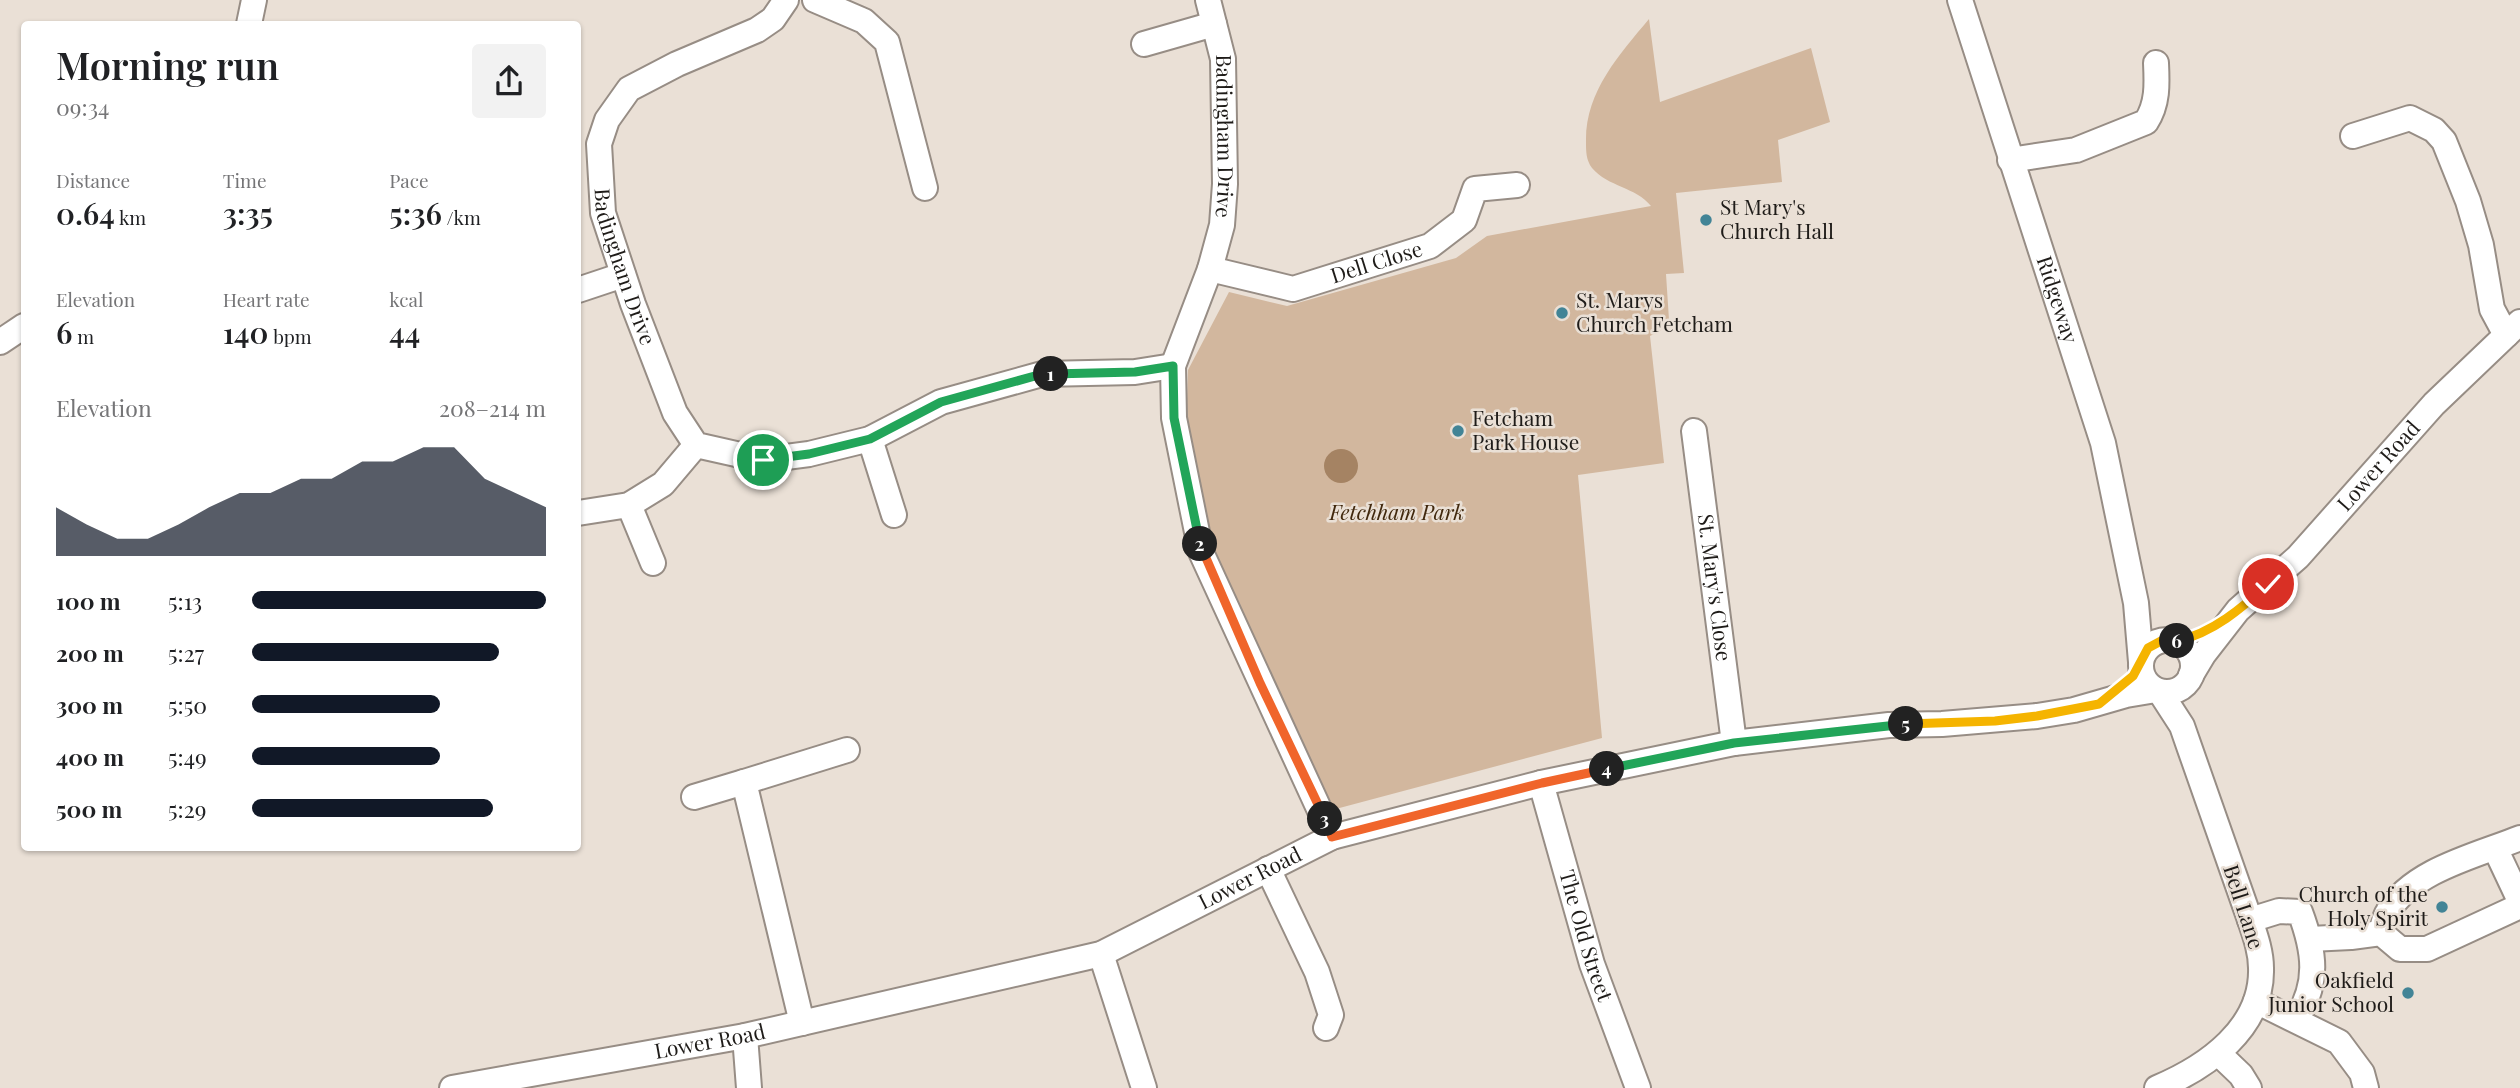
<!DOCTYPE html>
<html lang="en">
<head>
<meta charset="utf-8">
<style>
  body { margin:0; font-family:"Playfair Display",serif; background:#f2f2f2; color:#202124; height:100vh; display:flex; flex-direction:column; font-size:26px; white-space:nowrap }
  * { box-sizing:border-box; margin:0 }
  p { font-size:23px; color:#757577 }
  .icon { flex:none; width:38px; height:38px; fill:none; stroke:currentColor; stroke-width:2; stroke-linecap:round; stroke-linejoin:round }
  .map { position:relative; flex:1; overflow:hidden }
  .sheet { position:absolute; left:21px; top:21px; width:560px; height:830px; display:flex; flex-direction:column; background:#fff; border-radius:7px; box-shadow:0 2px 5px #0004 }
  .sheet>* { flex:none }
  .pin { position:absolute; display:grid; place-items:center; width:60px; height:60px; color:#fff; margin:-30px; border:4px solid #fff; border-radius:50%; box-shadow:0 2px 7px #0007 }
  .km { position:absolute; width:35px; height:35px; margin:-18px; border-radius:50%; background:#222; color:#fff; font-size:19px; line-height:35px; text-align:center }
  .round { display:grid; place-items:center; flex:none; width:74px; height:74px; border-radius:7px; background:#f2f2f2 }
  .summary { display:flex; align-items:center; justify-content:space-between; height:119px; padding:0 35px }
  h1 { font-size:38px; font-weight:600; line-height:52px }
  .figures { display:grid; grid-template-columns:repeat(3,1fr); gap:10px; height:119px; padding:7px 35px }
  .figures div { display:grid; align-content:center }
  .figures b { font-size:30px; font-weight:600 }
  .figures small { font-size:19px; font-weight:400 }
  .figures p { font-size:19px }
  .chart { height:196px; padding:14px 35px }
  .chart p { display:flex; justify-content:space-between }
  .chart svg { width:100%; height:126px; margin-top:7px; fill:#111827; opacity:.7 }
  ul { padding:0 35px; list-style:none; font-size:23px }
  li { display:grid; grid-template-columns:112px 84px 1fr; align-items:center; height:52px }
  li i { height:18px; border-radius:9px; background:#111827 }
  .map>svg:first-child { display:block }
  .green { fill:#d2b79e }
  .water { fill:#a58363 }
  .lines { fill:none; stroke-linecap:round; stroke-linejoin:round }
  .minor-casing { stroke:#978d85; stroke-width:28 }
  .minor { stroke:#fff; stroke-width:24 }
  .split-1-casing { stroke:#fff; stroke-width:14 }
  .split-2-casing { stroke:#fff; stroke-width:14 }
  .split-3-casing { stroke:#fff; stroke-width:14 }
  .split-4-casing { stroke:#fff; stroke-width:14 }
  .split-5-casing { stroke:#fff; stroke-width:14 }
  .split-6-casing { stroke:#fff; stroke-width:14 }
  .split-7-casing { stroke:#fff; stroke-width:14 }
  .split-1 { stroke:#22a559; stroke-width:9 }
  .split-2 { stroke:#22a559; stroke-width:9 }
  .split-3 { stroke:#f0652b; stroke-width:9 }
  .split-4 { stroke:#f0652b; stroke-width:9 }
  .split-5 { stroke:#22a559; stroke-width:9 }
  .split-6 { stroke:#f5b400; stroke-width:9 }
  .split-7 { stroke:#f5b400; stroke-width:9 }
  .poi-dot { fill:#428496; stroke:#eae0d6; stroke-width:2.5 }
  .labels { text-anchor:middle; stroke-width:5; stroke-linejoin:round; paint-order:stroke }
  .street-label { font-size:21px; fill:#1f1c19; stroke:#eae0d6 }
  .poi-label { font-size:21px; fill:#1f1c19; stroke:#eae0d6; text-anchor:start }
  .park-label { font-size:21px; font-style:italic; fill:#41280d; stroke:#eae0d6 }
</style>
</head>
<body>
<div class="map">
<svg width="2520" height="1088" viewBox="0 0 2520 1088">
  <rect width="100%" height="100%" fill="#eae0d6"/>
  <!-- green -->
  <path class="green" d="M 1649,19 L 1660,102 L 1811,48 L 1830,122 L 1778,140 L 1782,182 L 1676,193 L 1684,273 L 1666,274 L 1669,320 L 1665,328 L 1650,336 L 1664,463 L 1578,475 L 1602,738 L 1332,810 L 1209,541 L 1186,428 L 1188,370 L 1229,292 L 1287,306 L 1456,258 L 1487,236 L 1651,206 C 1636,187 1608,187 1592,168 C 1586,160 1586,151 1586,142 C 1585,92 1619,55 1649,19 Z"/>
  <!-- water -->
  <path class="water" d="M1324 466a17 17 0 1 1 34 0a17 17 0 1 1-34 0Z"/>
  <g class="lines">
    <defs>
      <g id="minor">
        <path id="s1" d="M 786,0 L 773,19 L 757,30 L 677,64 L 629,89 L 607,120 L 599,144 L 603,213 L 633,304 L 675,413 L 696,445 L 763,460 L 809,454 L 870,439 L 941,402 L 1042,374 L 1135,372 L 1173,366"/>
        <path d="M 815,0 L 864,21 L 887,42 L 925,188"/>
        <path id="s2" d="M 1208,0 L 1223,59 L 1225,184 L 1222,225 L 1210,269 L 1173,366 L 1174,418 L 1201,552 L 1332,837"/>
        <path id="s3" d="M 1960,0 L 2103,443 L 2136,603 L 2141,662"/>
        <path d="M 249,24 L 254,0"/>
        <path d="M 1144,44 L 1214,24"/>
        <path d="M 2353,136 L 2410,118 L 2434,130 L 2444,141 L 2468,201 L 2481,245 L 2492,309 L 2506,335"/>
        <path d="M 2010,160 L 2076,150 L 2146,122 C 2158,104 2157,84 2156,63"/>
        <path id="s4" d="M 1210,269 L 1293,289 L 1430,246 L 1464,220 L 1475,189 L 1517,185"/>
        <path d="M 578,290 L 623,275"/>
        <path d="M 0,342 L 24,326"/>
        <path id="s5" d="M 1694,431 L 1734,743"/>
        <path d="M 870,439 L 894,515"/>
        <path d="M 629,505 L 653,563"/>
        <path d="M 578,513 L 629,505 L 663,484 L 696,445"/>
        <circle cx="2167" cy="666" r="26"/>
        <path id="s6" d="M 2191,675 L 2203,655 L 2238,610 L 2298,557 L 2434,404 L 2520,322"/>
        <path id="s7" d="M 1541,783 L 1592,964 L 1638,1088"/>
        <path d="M 694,797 L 744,782"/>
        <path d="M 2495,848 L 2520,901"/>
        <path d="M 1268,869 L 1317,972 L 1331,1015 L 1326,1028"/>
        <path d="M 2250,920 L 2279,911 L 2300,912 C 2315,952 2319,983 2296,1020"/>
        <path d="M 2381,933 C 2383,926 2384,918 2388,912 C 2412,870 2478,855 2520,838"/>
        <path d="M 2310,939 L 2351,937 L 2381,933 L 2400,949 L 2427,949 L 2520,906"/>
        <path d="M 1101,954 L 1144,1088"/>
        <path d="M 2256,1001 L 2339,1042 L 2362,1073 L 2366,1088"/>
        <path d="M 802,1023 L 744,782 L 847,750"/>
        <path d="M 745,1036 L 749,1088"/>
        <path d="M 2218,1053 L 2241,1075 L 2249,1088"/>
        <path id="s8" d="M 452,1088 L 745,1036 L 1101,954 L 1332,837 L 1541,783 L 1734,743 L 1889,725 L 1942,724 L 2037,716 L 2074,710 L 2126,695 L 2156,690"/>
        <path d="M 2157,1088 C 2207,1067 2263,1028 2261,968 C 2261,951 2255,935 2250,920 L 2190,749 L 2182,726 L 2160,692"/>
      </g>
    </defs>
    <!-- minor casing -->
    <use href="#minor" class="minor-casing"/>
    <!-- minor -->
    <use href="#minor" class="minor"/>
  </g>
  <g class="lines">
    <defs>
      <path id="split-1" d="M 763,460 L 809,454 L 870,439 L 941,402 L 1042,374 L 1051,374"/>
      <path id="split-2" d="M 1051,374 L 1135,372 L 1173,366 L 1174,418 L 1200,544"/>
      <path id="split-3" d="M 1200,544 L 1260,683 L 1325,819"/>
      <path id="split-4" d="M 1325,819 L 1332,837 L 1542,783 L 1607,769"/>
      <path id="split-5" d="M 1607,769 L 1734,743 L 1906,724"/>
      <path id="split-6" d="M 1906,724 L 1995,721 L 2037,716 L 2099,704 L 2133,676 L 2148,648 L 2161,641 L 2177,641"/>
      <path id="split-7" d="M 2177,641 C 2213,633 2242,608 2268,584"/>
    </defs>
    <!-- split-1 casing -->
    <use href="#split-1" class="split-1-casing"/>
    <!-- split-2 casing -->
    <use href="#split-2" class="split-2-casing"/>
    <!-- split-3 casing -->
    <use href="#split-3" class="split-3-casing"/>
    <!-- split-4 casing -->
    <use href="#split-4" class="split-4-casing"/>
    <!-- split-5 casing -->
    <use href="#split-5" class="split-5-casing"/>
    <!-- split-6 casing -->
    <use href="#split-6" class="split-6-casing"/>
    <!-- split-7 casing -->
    <use href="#split-7" class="split-7-casing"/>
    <!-- split-1 -->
    <use href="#split-1" class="split-1"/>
    <!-- split-2 -->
    <use href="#split-2" class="split-2"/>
    <!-- split-3 -->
    <use href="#split-3" class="split-3"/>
    <!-- split-4 -->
    <use href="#split-4" class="split-4"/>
    <!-- split-5 -->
    <use href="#split-5" class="split-5"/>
    <!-- split-6 -->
    <use href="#split-6" class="split-6"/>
    <!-- split-7 -->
    <use href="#split-7" class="split-7"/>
  </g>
  <!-- markers -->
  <g class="poi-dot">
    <circle cx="1706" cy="220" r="7"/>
    <circle cx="1562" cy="313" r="7"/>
    <circle cx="1458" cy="431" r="7"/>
    <circle cx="2442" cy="907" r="7"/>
    <circle cx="2408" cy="993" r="7"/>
  </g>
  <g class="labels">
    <!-- street labels -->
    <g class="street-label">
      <text dy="7" stroke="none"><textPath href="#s2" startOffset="138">Badingham Drive</textPath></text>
      <text dy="7" stroke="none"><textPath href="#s4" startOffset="173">Dell Close</textPath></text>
      <text dy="7" stroke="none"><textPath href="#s1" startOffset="373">Badingham Drive</textPath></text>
      <text dy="7" stroke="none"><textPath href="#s3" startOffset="315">Ridgeway</textPath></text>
      <text dy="7" stroke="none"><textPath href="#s6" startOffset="282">Lower Road</textPath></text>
      <text dy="7" stroke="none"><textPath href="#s5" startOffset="158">St. Mary's Close</textPath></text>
      <text dy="7" stroke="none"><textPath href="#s8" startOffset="830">Lower Road</textPath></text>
      <text transform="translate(2243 907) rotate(72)" y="7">Bell Lane</text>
      <text dy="7" stroke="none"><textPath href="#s7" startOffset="159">The Old Street</textPath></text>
      <text dy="7" stroke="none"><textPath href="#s8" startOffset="262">Lower Road</textPath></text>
    </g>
    <!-- poi labels -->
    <g class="poi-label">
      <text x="1720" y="215">St Mary's<tspan x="1720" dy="24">Church Hall</tspan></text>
      <text x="1576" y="308">St. Marys<tspan x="1576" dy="24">Church Fetcham</tspan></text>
      <text x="1472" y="426">Fetcham<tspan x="1472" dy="24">Park House</tspan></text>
      <text x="2428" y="902" text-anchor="end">Church of the<tspan x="2428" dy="24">Holy Spirit</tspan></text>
      <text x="2394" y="988" text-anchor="end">Oakfield<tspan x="2394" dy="24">Junior School</tspan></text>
    </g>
    <!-- park labels -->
    <g class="park-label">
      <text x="1397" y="520">Fetchham Park</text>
    </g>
  </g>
</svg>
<div class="pin" style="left:763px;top:460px;background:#1e9e55"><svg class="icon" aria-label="arrive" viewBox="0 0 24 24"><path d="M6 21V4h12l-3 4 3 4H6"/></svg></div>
<div class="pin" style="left:2268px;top:584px;background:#d93025"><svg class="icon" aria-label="check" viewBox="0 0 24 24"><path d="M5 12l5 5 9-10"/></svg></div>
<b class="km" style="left:1051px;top:374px">1</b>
<b class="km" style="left:1200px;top:544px">2</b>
<b class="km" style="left:1325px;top:819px">3</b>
<b class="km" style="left:1607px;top:769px">4</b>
<b class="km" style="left:1906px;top:724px">5</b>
<b class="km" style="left:2177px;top:641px">6</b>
<section class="sheet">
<div class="summary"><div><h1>Morning run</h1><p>09:34</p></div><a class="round"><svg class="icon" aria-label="share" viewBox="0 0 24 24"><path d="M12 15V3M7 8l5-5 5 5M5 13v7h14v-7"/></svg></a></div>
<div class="figures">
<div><p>Distance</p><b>0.64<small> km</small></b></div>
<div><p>Time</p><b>3:35</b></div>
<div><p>Pace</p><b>5:36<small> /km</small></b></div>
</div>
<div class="figures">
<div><p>Elevation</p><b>6<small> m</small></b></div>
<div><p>Heart rate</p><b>140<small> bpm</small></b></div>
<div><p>kcal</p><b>44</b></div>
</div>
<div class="chart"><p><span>Elevation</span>208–214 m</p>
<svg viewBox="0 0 160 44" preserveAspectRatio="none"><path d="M0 44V27L10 33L20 38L30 38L40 33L50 27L60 22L70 22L80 17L90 17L100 11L110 11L120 6L130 6L140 17L150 22L160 27V44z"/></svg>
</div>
<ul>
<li><b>100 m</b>5:13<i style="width:100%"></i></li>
<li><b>200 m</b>5:27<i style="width:84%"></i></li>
<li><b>300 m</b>5:50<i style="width:64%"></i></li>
<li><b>400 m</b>5:49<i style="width:64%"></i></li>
<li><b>500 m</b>5:29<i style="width:82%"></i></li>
</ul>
</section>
</div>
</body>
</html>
